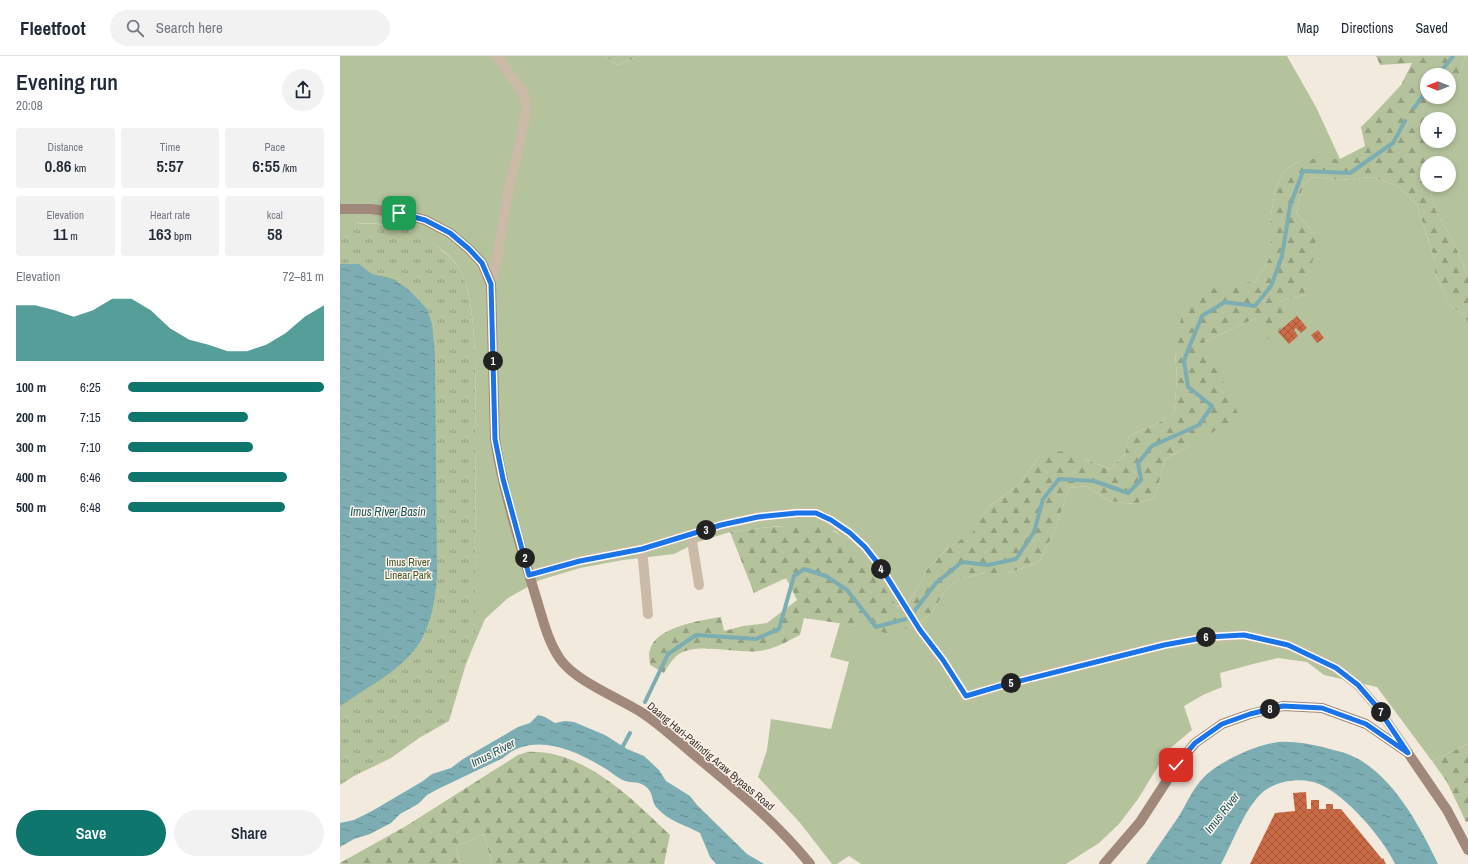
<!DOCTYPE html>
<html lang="en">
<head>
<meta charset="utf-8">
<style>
  body { margin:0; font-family:"Archivo Narrow",sans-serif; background:#f2f2f3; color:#1f2937; height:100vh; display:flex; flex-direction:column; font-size:15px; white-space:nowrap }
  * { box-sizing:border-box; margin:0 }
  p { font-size:13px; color:#747a83 }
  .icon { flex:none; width:22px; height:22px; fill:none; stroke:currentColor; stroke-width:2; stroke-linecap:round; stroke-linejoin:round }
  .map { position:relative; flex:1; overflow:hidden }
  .sheet { display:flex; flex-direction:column; background:#fff; width:340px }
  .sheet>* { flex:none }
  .needle { width:26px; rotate:270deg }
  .tools { position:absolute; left:1080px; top:12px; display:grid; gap:8px }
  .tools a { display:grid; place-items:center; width:36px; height:36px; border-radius:50%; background:#fff; box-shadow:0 2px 6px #0003; font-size:20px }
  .pin { position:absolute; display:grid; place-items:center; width:34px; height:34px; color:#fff; margin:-17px; border-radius:8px; box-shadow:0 2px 6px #0006 }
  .km { position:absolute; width:20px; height:20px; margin:-10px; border-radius:50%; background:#222; color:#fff; font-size:11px; line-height:20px; text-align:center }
  .round { display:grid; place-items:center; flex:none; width:42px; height:42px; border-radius:21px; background:#f2f2f3 }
  .overview { display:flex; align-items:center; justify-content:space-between; height:68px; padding:0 16px }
  h1 { font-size:22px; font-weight:600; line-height:30px }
  .figures { display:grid; grid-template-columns:repeat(3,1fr); gap:6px; height:68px; padding:4px 16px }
  .figures div { display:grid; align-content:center; border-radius:4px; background:#f2f2f3; text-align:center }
  .figures b { font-size:17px; font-weight:600 }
  .figures small { font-size:11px; font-weight:400 }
  .figures p { font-size:11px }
  .chart { height:112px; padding:8px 16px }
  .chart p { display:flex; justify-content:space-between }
  .chart svg { width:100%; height:72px; margin-top:4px; fill:#0f766e; opacity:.7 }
  .primary-button { display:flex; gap:8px; margin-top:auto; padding:8px 16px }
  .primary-button a { flex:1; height:46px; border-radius:24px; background:#0f766e; color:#fff; font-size:16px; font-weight:600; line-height:46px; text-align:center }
  .primary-button a+a { background:#f2f2f3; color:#1f2937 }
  ul { padding:0 16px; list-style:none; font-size:13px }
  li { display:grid; grid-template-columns:64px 48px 1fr; align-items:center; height:30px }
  li i { height:10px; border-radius:5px; background:#0f766e }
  header { display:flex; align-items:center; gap:24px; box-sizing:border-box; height:56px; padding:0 20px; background:#fff; border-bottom:1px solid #e0e1e3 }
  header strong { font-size:19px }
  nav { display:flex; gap:22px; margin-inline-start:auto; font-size:14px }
  .search { width:280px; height:36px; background:#f2f2f3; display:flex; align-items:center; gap:10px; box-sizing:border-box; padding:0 14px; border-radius:22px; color:#747a83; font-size:15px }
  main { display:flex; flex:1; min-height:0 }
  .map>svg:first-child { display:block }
  .grass { fill:#b5c39d; fill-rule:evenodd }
  .forest { fill:url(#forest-firs) }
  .park { fill:url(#park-tufts) }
  .water { fill:url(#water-ripples) }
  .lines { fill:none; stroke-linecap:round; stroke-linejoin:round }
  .stream { stroke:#7cadb2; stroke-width:4 }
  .building { fill:url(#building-cross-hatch) }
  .minor { stroke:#ccbaa9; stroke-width:10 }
  .secondary { stroke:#a0897a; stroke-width:10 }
  .route-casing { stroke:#fff; stroke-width:8 }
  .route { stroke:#1a73e8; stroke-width:5 }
  .labels { text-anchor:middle; stroke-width:3; stroke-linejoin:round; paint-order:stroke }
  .park-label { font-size:11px; fill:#46582c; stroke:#fbf4eb }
  .street-label { font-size:11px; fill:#392f29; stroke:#fbf4eb }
  .water-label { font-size:12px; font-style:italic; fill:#1d565c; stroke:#fbf4eb }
</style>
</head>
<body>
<header>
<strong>Fleetfoot</strong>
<div class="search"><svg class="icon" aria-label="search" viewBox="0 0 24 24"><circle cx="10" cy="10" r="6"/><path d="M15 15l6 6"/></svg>Search here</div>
<nav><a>Map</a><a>Directions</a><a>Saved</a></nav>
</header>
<main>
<section class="sheet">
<div class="overview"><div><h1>Evening run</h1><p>20:08</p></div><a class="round"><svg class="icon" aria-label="share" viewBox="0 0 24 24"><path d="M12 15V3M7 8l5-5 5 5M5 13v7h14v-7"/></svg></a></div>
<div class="figures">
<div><p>Distance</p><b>0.86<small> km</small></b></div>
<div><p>Time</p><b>5:57</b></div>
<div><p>Pace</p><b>6:55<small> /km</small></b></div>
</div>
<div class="figures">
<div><p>Elevation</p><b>11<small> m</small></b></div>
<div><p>Heart rate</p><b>163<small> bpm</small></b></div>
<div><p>kcal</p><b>58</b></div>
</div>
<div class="chart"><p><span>Elevation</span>72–81 m</p>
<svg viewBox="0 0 160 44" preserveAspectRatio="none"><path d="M0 44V10L10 10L20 13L30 17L40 13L50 6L60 6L70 13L80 24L90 31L100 34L110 38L120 38L130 34L140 27L150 17L160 10V44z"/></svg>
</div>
<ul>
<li><b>100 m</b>6:25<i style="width:100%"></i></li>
<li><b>200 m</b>7:15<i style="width:61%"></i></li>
<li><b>300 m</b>7:10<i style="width:64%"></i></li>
<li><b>400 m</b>6:46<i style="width:81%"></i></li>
<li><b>500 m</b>6:48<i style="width:80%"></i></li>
</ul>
<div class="primary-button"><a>Save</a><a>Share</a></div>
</section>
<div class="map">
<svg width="1128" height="808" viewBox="0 0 1128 808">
  <defs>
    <pattern id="forest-firs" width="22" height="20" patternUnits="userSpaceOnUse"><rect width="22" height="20" fill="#b5c39d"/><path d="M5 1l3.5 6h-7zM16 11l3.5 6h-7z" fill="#949f80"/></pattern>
    <pattern id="park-tufts" width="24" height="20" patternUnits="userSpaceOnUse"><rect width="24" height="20" fill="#b5c39d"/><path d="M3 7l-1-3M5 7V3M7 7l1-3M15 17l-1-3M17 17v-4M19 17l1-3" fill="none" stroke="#949f80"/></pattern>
    <pattern id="water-ripples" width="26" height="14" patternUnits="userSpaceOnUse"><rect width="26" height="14" fill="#7cadb2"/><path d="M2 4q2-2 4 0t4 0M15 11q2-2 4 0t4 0" fill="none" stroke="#678d91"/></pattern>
    <pattern id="building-cross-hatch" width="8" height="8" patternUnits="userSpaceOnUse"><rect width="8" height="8" fill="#ca6b46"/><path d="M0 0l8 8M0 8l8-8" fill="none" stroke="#a5583a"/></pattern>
  </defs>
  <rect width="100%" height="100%" fill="#f3eade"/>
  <!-- grass -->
  <path class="grass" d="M 0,0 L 265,0 L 277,9 L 299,0 L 947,0 L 976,51 L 1000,103 L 962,103 L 944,115 L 935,134 L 931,160 L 931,199 L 916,225 L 892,230 L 835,297 L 837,322 L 834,357 L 818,367 L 789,380 L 785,398 L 770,413 L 745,403 L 701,398 L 679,428 L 651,449 L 632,478 L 609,491 L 588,512 L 570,545 L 556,551 L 534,516 L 514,492 L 495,475 L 438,470 L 390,476 L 358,486 L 334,498 L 283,504 L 240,512 L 200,524 L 168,542 L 145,563 L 136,584 C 136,519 136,453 135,388 C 135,345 140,246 119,212 C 111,200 99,190 87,184 C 80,180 73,175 66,173 C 45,166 21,167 0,167 Z
    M 1125,0 L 1128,0 L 1128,220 L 1114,187 L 1095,153 L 1089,129 L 1109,129 L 1109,107 L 1087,107 L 1087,122 L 1085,114 L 1082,54 L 1091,41 L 1109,41 L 1109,27 L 1119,21 ZM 1087,63 L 1109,63 L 1109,85 L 1087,85 Z
    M 972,121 L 1000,124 L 1032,121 L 1058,130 L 1077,149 L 1095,205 L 1095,218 L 1109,248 L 1124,259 L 1128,267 L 1128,688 L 1092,705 L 1037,631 L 984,619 L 967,606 L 938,602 L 913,608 L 880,617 L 882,631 L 863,639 L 844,650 L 852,674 L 828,694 L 798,743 L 779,768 L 759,787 L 726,808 L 521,808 L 509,800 L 497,808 L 492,808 L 461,768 L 418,721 L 427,694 L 431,663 L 491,673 L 509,606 L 490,601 L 500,567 L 518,570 L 569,572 L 582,565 L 592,556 L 605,535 L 619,523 L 645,517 L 668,517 L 699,506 L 714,476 L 729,432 L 747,430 L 768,445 L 794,448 L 815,442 L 825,403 L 850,390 L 864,286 L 916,262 L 938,246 L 964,239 L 975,178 L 956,157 L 963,130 Z
    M 144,778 L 152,808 L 120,808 L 116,791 Z"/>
  <!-- forest -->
  <path class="forest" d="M 265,0 L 299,0 L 277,9 Z
    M 1036,0 L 1125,0 L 1119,21 L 1109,27 L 1109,19 L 1087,19 L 1087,41 L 1091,41 L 1082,54 L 1086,71 L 1085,114 L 1087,129 L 1089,129 L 1095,153 L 1114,187 L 1128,220 L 1128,267 L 1124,259 L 1109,248 L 1095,218 L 1095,205 L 1077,149 L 1058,130 L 1032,121 L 1000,124 L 972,121 L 963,130 L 956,157 L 975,178 L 976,191 L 964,239 L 938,246 L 948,267 L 926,285 L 916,262 L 864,286 L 899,360 L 850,390 L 825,403 L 815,442 L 794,448 L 768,445 L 747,430 L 729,432 L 714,476 L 699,506 L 668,517 L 645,517 L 619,523 L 605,535 L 592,556 L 582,565 L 569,572 L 546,577 L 518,570 L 464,562 L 460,579 C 446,586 435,593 419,595 C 397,598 358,586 339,598 C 333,602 327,611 324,617 L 310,609 C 310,605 308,598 310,594 C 315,571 362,564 381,561 L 384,575 L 403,570 L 427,567 L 457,544 L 446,522 L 414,537 L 390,476 C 414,473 475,463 495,476 C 520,491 541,527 557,551 L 570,545 L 588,512 L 609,491 L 632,477 L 651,449 L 679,428 L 701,398 L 724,395 L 770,413 L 785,398 L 789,380 L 818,367 L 834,357 L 837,322 L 835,297 L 844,245 L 864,234 L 916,225 L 931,199 L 931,160 L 935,134 L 944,115 L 962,103 L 1000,103 L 1025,90 L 1021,71 L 1032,60 L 1061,29 L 1072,7 L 1040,9 Z
    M 1128,688 L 1128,765 L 1126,766 L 1107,726 L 1092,705 Z
    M 187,696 C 244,693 292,743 330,779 L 324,808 L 152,808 L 144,778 L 116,791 L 120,808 L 0,808 L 0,807 L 66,770 L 178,699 Z"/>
  <!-- park -->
  <path class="park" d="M 0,167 C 38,167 72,167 102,194 C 108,199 114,205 119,212 C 140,246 135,345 135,388 C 136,453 136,519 136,584 L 126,608 L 109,665 L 79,682 L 51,702 L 14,720 L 0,729 Z"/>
  <!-- water -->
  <path class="water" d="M 0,208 L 19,208 L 32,218 L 53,223 L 68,233 L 87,253 L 92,268 L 95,298 L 97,521 C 95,543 92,565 81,584 C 66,612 26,632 0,650 Z
    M 198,659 L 205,661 L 215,667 L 225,665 L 234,666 L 265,679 L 287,693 L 304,700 L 319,714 L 326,725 L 350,740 L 357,749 L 407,798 L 424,808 L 376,808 L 370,801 L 360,777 C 342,767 331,767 316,751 C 311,745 314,736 305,730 C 299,725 291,727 285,725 C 277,722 269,714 261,710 C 232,693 192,676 163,702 L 98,733 L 87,739 L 78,748 L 60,758 L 51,767 L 30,778 L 14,783 L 0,791 L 0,767 L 14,764 L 32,755 L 83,725 L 92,718 L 111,712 L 123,703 L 178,671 L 190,667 Z
    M 938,686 C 954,685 968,688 983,691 C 992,694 1001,695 1010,699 C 1051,716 1080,770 1098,808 L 1055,808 C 1043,782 1006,739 979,728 C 962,721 939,724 924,735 C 905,751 893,786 881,808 L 806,808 C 817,792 828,776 839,760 C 847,747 853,732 864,721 C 880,705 916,689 938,686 Z"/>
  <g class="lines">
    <!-- stream -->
    <path class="stream" d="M 1098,19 L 1113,0
      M 1074,52 L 1087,34
      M 305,646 L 328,598 L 356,579 L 416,583 L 439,573 L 454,520 L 464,513 L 486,520 L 507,534 L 536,571 L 569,562 L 596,527 L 622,506 L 648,509 L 676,503 L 694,476 L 703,443 L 719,423 L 754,425 L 788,437 L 801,424 L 798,407 L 812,390 L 859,369 L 872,350 L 848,331 L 844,304 L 862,260 L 885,246 L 915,250 L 931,230 L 942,200 L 950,150 L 963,115 L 1010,117 L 1053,87 L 1065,65
      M 281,694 L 290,677"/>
  </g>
  <!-- building -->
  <path class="building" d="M 957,260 L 967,272 L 961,277 L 956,272 L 954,274 L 958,280 L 949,288 L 938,276 Z
    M 978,274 L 984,282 L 977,287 L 971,279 Z
    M 966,736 L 967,753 L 971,753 L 971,744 L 979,744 L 979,753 L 986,753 L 986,748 L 993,748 L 993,753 L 1001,753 L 1042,803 L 1043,802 L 1046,808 L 910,808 L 935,757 L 955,755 L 953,737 Z"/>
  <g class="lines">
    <!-- minor -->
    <path class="minor" d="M 151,228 L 158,197 L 166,148 L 186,58 L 186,47 L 184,38 L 157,0
      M 351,479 L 359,529
      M 302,493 L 308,558
      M 189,519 L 239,505 L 302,493 L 381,469 L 418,461 L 457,457 L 476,457 L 491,464 L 510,477 L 525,491 L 540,510 L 580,574 L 603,604 L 626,640 L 660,630 L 823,589 L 868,581 L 904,579 L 948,589 L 996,612 L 1018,629 L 1037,651 L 1068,696"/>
    <!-- secondary -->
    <path class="secondary" d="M 0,153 L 31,153 L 59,157 L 85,164 L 110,177 L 129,193 L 142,207 L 151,228 L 155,383 C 163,435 180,488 195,538 C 202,560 207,584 220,603 C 236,626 280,642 304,658 C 322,670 341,688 358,702 C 398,735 437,767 470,808
      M 764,808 L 800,766 L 837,709 L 855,687 L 882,668 L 910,658 L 943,650 L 982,652 L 1026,668 L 1068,697 L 1107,754 L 1128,794"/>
  </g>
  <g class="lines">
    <defs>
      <path id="route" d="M 59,157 L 85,164 L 110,177 L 129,193 L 142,207 L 151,228 L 155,383 L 163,423 L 189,519 L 240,505 L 302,493 L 381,469 L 418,461 L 457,457 L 476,457 L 491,464 L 510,477 L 525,491 L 540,510 L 580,574 L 603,604 L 626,640 L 660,630 L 824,589 L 868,581 L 904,579 L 948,589 L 996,612 L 1018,629 L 1037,651 L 1068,697 L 1026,668 L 982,652 L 943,650 L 910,658 L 882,668 L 855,687 L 836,709"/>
    </defs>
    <!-- route casing -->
    <use href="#route" class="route-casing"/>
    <!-- route -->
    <use href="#route" class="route"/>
  </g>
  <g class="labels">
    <!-- park labels -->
    <g class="park-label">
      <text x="68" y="510">Imus River<tspan x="68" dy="13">Linear Park</tspan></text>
    </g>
    <!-- street labels -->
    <g class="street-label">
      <text transform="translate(371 700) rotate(40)" y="4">Daang Hari-Patindig Araw Bypass Road</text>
    </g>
    <!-- water labels -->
    <g class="water-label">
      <text x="48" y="460">Imus River Basin</text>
      <text transform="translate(153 697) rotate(-27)" y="4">Imus River</text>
      <text transform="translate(882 757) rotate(-52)" y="4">Imus River</text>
    </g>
  </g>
</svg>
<div class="tools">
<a><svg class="needle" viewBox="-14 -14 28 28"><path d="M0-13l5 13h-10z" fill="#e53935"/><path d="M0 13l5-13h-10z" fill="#747a83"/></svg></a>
<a>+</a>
<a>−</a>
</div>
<div class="pin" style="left:59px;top:157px;background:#1e9e55"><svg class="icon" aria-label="arrive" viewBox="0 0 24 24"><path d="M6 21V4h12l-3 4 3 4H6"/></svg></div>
<div class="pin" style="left:836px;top:709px;background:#d93025"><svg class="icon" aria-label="check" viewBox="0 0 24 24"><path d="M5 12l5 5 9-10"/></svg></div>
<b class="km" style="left:153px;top:305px">1</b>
<b class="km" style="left:185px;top:502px">2</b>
<b class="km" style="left:366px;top:474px">3</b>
<b class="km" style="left:541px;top:513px">4</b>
<b class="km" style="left:671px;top:627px">5</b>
<b class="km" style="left:866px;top:581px">6</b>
<b class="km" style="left:1041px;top:656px">7</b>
<b class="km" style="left:930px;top:653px">8</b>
</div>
</main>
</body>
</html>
